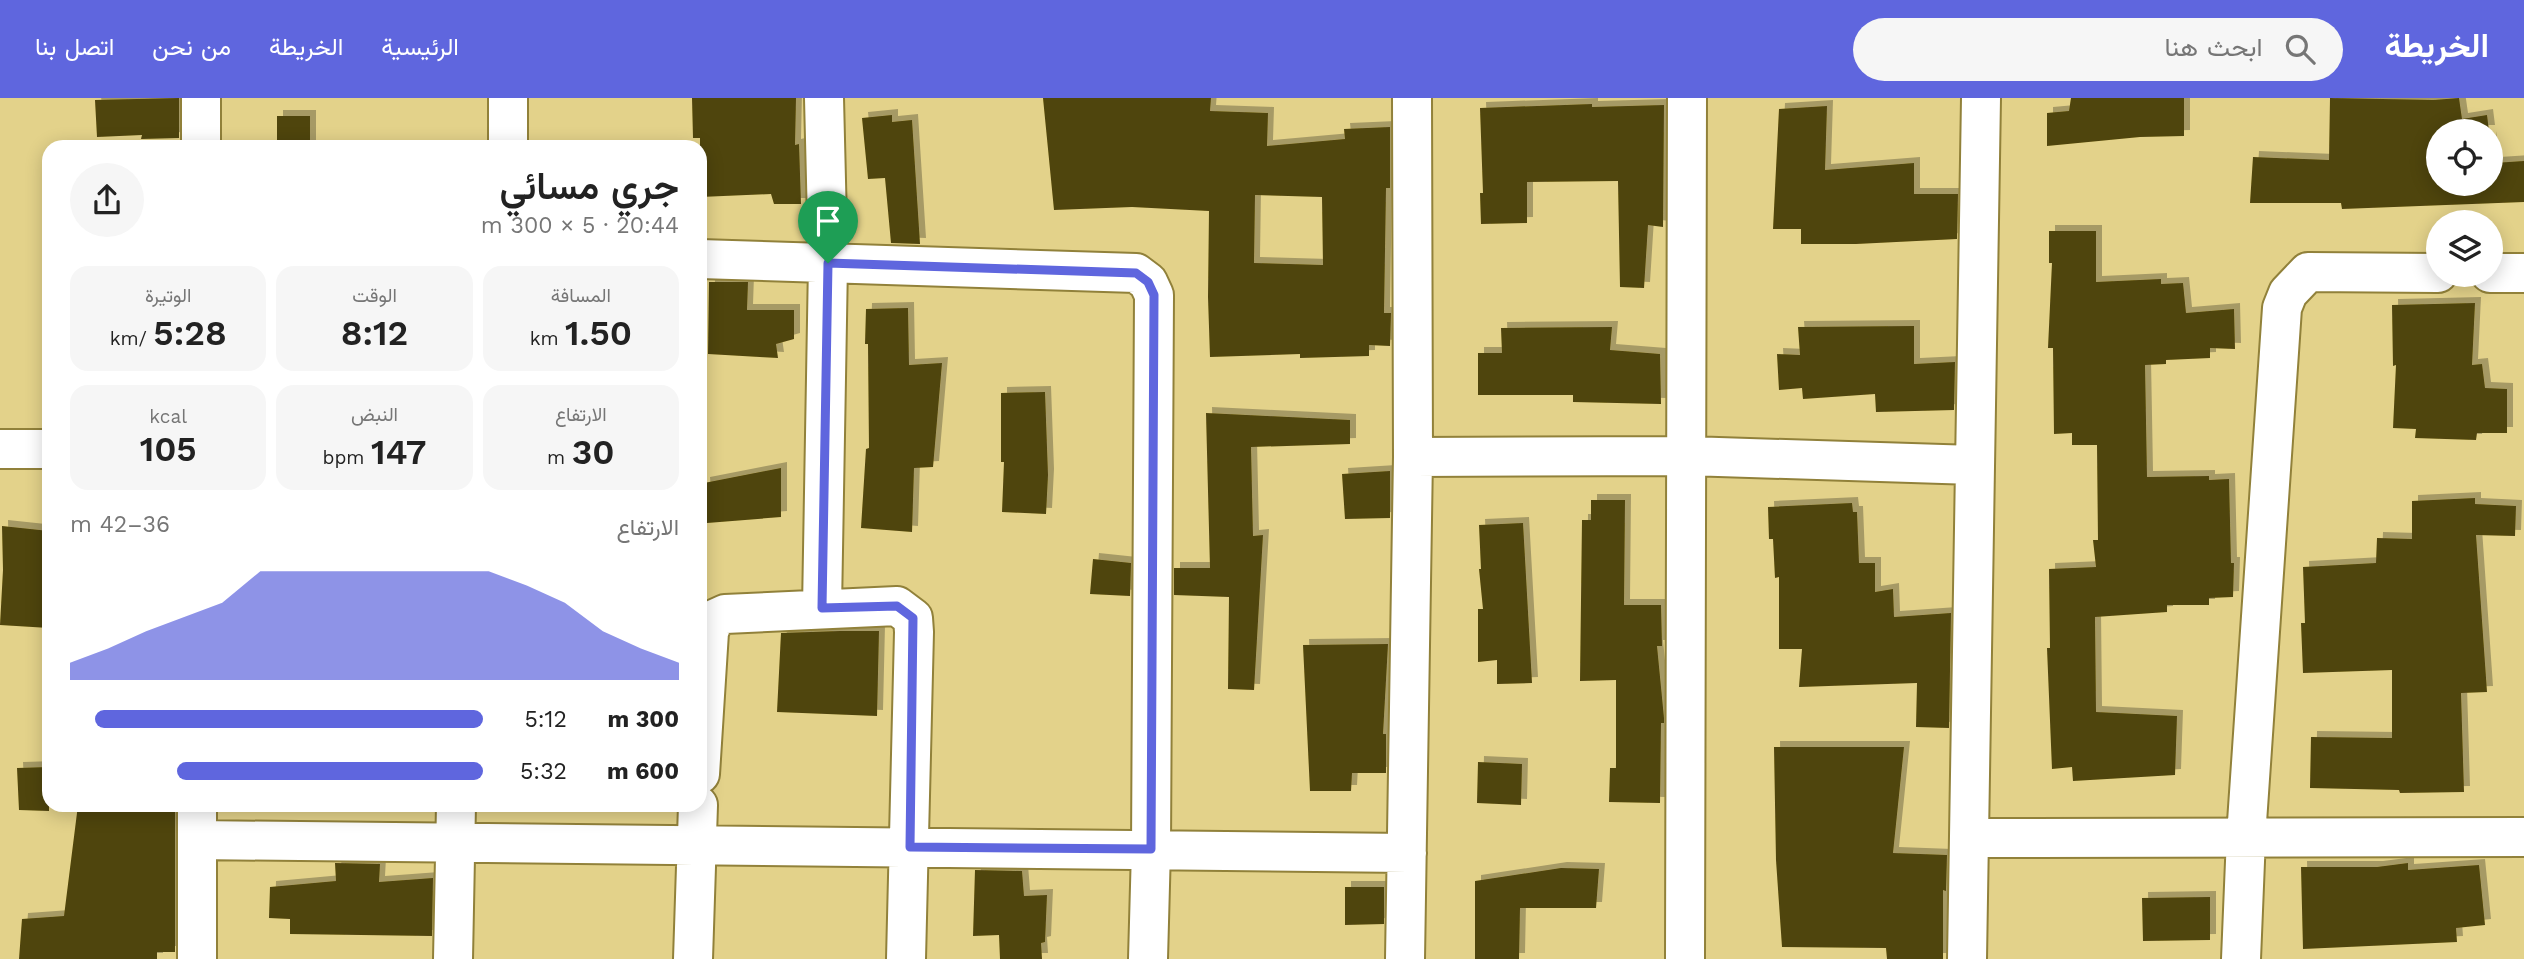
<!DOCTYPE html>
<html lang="ar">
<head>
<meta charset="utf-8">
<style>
  body { margin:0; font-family:"Work Sans",Vazirmatn,sans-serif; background:#f6f6f6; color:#222; direction:rtl; height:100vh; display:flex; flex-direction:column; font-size:26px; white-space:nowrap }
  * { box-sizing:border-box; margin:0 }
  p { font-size:23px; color:#767676 }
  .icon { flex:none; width:38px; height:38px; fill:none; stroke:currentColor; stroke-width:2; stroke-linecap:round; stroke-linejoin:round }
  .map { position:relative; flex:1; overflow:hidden; direction:ltr }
  .panel { position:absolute; left:42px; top:42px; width:665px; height:672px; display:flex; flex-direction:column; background:#fff; border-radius:21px; box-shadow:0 4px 18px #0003; direction:rtl }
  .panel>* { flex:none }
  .tools { position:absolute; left:2426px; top:21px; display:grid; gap:14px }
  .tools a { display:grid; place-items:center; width:77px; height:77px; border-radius:50%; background:#fff; box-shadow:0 4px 18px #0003; font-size:35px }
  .pin { position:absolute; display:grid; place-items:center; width:60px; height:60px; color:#fff; margin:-72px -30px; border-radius:50% 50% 50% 0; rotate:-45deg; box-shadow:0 0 7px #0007 }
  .pin .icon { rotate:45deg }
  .round { display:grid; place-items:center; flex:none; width:74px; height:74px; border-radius:37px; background:#f6f6f6 }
  .headline { display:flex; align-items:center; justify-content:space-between; height:119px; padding:0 28px }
  h1 { font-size:38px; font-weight:600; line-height:52px }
  .stats { display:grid; grid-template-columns:repeat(3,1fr); gap:10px; height:119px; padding:7px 28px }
  .stats div { display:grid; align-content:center; border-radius:18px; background:#f6f6f6; text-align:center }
  .stats b { font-size:35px; font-weight:600 }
  .stats small { font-size:19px; font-weight:400 }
  .stats p { font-size:19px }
  .chart { height:196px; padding:14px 28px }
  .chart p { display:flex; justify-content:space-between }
  .chart svg { width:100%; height:126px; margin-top:7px; fill:#5f66de; opacity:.7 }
  ul { padding:0 28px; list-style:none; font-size:23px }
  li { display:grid; grid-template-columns:112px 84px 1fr; align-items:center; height:52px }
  li i { height:18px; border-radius:9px; background:#5f66de }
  header { display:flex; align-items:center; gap:42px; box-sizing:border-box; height:98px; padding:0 35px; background:#5f66de; color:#fff }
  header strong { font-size:33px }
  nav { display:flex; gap:38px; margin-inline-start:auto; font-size:24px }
  .search { width:490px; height:63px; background:#f6f6f6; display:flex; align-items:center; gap:18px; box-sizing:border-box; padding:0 24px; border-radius:38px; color:#767676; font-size:26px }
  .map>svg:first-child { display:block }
  .building { fill:#504409; fill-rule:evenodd; filter:url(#shadow) }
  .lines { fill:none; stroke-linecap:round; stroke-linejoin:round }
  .minor-casing { stroke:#91813a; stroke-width:42 }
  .minor { stroke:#fff; stroke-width:38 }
  .route-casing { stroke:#fff; stroke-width:14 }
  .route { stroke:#5f66de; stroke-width:9 }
</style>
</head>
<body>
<header>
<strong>الخريطة</strong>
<div class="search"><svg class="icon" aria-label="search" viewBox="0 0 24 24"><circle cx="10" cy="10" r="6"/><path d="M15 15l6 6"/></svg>ابحث هنا</div>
<nav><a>الرئيسية</a><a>الخريطة</a><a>من نحن</a><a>اتصل بنا</a></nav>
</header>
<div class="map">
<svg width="2524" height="861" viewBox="0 0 2524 861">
  <defs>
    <filter id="shadow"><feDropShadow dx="6" dy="-6" stdDeviation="0" flood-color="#0004"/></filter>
  </defs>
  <rect width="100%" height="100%" fill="#e3d28a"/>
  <!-- building -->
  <path class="building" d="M 179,0 L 179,40 L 141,41 L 142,37 L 97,39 L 95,2 Z
    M 692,0 L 796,0 L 795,47 L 799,46 L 801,106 L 774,106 L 771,96 L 700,99 L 700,40 L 693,40 Z
    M 1043,0 L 1211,0 L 1210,13 L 1268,15 L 1267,48 L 1345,41 L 1344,31 L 1390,29 L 1390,90 L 1386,90 L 1384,215 L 1391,215 L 1390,248 L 1369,247 L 1369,258 L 1300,260 L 1300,256 L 1210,259 L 1208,199 L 1209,113 L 1132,109 L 1054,112 ZM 1255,97 L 1322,99 L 1323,167 L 1254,165 Z
    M 2071,0 L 2184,0 L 2184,38 L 2140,39 L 2047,48 L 2047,15 L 2069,13 Z
    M 2330,0 L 2434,2 L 2459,0 L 2462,21 L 2487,17 L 2489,33 L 2438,33 L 2438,86 L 2490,86 L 2490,39 L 2494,65 L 2524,63 L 2524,104 L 2342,111 L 2341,105 L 2250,105 L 2253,59 L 2329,62 Z
    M 1592,6 L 1592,9 L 1664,7 L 1663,129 L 1648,127 L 1644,190 L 1620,189 L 1618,83 L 1527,84 L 1527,125 L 1481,126 L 1480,95 L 1483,95 L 1480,10 Z
    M 1827,8 L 1825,72 L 1914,65 L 1914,96 L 1958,96 L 1957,141 L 1856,146 L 1801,146 L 1801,131 L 1773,131 L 1779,11 Z
    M 892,17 L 892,24 L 912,22 L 920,146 L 891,145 L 885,80 L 868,81 L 862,20 Z
    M 277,18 L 310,18 L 310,49 L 277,49 Z
    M 2049,133 L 2096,133 L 2096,184 L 2161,181 L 2161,186 L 2183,185 L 2186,215 L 2234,211 L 2235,251 L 2210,250 L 2210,260 L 2166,262 L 2166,266 L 2145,267 L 2147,379 L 2209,378 L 2209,382 L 2229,381 L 2231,465 L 2234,465 L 2233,499 L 2209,500 L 2209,507 L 2167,507 L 2167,514 L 2095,519 L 2096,614 L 2177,618 L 2175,677 L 2073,683 L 2072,669 L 2052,671 L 2047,550 L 2050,550 L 2049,471 L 2096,469 L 2093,442 L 2098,442 L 2097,347 L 2072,347 L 2072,335 L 2054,336 L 2053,250 L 2048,250 L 2052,165 L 2049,165 Z
    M 709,184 L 748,184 L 747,212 L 794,212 L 794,241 L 776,246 L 778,260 L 708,256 Z
    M 2475,205 L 2472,267 L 2482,266 L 2485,290 L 2507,291 L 2507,335 L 2477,335 L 2476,342 L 2415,340 L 2416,331 L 2393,330 L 2396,267 L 2393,268 L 2392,207 Z
    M 908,210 L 909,267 L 942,265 L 933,369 L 914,370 L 912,434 L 861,430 L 866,351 L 869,350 L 868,246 L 865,246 L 866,211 Z
    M 1914,228 L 1914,266 L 1955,264 L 1954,312 L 1876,314 L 1875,296 L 1803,301 L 1802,290 L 1779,292 L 1777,256 L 1800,257 L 1798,229 Z
    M 1612,229 L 1610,252 L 1660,256 L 1661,306 L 1573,304 L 1573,297 L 1478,297 L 1478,255 L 1502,255 L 1501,230 Z
    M 1045,294 L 1048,377 L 1046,416 L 1002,414 L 1004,364 L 1001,364 L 1001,295 Z
    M 1206,315 L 1350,322 L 1350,346 L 1251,349 L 1253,438 L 1263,437 L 1254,592 L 1228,591 L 1229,499 L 1174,497 L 1174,470 L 1210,470 Z
    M 781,370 L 781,419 L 707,425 L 704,385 Z
    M 1390,373 L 1390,420 L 1345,421 L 1342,376 Z
    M 2475,400 L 2475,406 L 2516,408 L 2515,438 L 2476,437 L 2487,594 L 2461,595 L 2464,694 L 2400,695 L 2399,692 L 2310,690 L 2311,639 L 2392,640 L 2392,572 L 2303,575 L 2301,525 L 2305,525 L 2303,469 L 2376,465 L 2377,440 L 2412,441 L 2412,403 Z
    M 1591,402 L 1625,402 L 1624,507 L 1661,507 L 1662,548 L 1657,548 L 1664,620 L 1664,625 L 1661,625 L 1660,705 L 1609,704 L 1610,670 L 1616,670 L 1616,582 L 1580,583 L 1582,422 L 1591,422 Z
    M 1852,405 L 1853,414 L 1857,414 L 1859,465 L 1875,465 L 1875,494 L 1893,491 L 1894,519 L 1951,515 L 1949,630 L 1916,629 L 1917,585 L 1799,589 L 1802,551 L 1779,551 L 1779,479 L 1775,480 L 1773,441 L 1769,441 L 1768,409 Z
    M 1523,425 L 1532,585 L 1497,586 L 1497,562 L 1478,564 L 1478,511 L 1483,511 L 1479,471 L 1481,471 L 1479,427 Z
    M 2,428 L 49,433 L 49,530 L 0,527 L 3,472 Z
    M 1093,461 L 1131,465 L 1130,498 L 1090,496 Z
    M 840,533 L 879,533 L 877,618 L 777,614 L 781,535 Z
    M 1388,546 L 1383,636 L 1386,636 L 1386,675 L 1352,675 L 1351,693 L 1310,693 L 1303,547 Z
    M 1774,649 L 1904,649 L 1893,755 L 1947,757 L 1946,793 L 1943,792 L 1943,861 L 1887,861 L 1886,850 L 1782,849 L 1776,762 Z
    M 1478,664 L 1522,666 L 1521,707 L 1477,705 Z
    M 49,669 L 49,713 L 19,712 L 17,670 Z
    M 78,707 L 175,707 L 175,854 L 157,854 L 157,861 L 19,861 L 22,821 L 64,818 Z
    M 335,765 L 380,766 L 379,784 L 433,780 L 432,838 L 290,836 L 290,821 L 269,820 L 270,789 L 336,783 Z
    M 2408,765 L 2408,772 L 2479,767 L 2485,827 L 2456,830 L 2457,844 L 2303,851 L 2301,769 L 2377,769 Z
    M 1561,770 L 1599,771 L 1596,810 L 1520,810 L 1519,861 L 1475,861 L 1475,783 Z
    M 975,772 L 1022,773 L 1024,798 L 1047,797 L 1045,844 L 1041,845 L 1042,861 L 1000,861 L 999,837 L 973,838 Z
    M 1345,789 L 1384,789 L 1384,826 L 1345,827 Z
    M 2210,799 L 2210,842 L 2143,843 L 2142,800 Z"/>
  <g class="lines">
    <defs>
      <path id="minor" d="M 508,0 L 508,49
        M 201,49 L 201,0
        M 700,161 L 1136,175 L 1148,184 L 1154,197 L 1151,751 L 1148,861
        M 2490,175 L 2524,175
        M 0,351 L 49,351
        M 1413,359 L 1688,358 L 1974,367
        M 822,510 L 828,165 L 824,0
        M 700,676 L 709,534 L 714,521 L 725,516 L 897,508 L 913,520 L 914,534 L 906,861
        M 1969,740 L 2524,739
        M 197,742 L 1407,755
        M 197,861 L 197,707
        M 453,861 L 456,707
        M 693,861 L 698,707
        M 1405,861 L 1413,359 L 1412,0
        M 1685,861 L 1687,0
        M 1967,861 L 1981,0
        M 2241,861 L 2246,739 L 2282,210 L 2288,195 L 2308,174 L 2438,175"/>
    </defs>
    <!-- minor casing -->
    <use href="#minor" class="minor-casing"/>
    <!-- minor -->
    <use href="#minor" class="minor"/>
  </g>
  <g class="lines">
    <defs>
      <path id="route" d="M 828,165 L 1136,175 L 1148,184 L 1154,197 L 1151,751 L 910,749 L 913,520 L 897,508 L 822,510 Z"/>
    </defs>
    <!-- route casing -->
    <use href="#route" class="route-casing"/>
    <!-- route -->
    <use href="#route" class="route"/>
  </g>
</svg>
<div class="tools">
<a><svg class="icon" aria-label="locate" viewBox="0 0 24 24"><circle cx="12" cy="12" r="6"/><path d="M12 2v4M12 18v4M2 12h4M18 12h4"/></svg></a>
<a><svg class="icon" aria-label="layers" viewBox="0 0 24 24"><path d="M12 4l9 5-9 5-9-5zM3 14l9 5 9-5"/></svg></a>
</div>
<div class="pin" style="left:828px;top:165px;background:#1e9e55"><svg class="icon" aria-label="arrive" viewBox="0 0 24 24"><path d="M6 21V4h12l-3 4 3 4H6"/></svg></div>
<section class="panel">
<div class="headline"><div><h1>جري مسائي</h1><p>20:44 · 5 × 300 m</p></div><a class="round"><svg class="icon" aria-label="share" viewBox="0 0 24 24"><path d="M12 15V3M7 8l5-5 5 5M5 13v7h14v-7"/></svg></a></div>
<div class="stats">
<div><p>المسافة</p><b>1.50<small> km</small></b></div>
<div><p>الوقت</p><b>8:12</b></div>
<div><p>الوتيرة</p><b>5:28<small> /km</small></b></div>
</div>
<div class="stats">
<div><p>الارتفاع</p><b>30<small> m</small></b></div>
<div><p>النبض</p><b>147<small> bpm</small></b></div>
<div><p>kcal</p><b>105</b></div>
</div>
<div class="chart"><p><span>الارتفاع</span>36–42 m</p>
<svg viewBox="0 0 160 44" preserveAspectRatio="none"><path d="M0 44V38L10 33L20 27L30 22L40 17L50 6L60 6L70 6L80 6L90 6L100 6L110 6L120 11L130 17L140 27L150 33L160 38V44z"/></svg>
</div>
<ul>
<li><b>300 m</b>5:12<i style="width:94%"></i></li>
<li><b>600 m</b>5:32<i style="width:74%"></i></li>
</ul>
</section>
</div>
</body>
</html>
